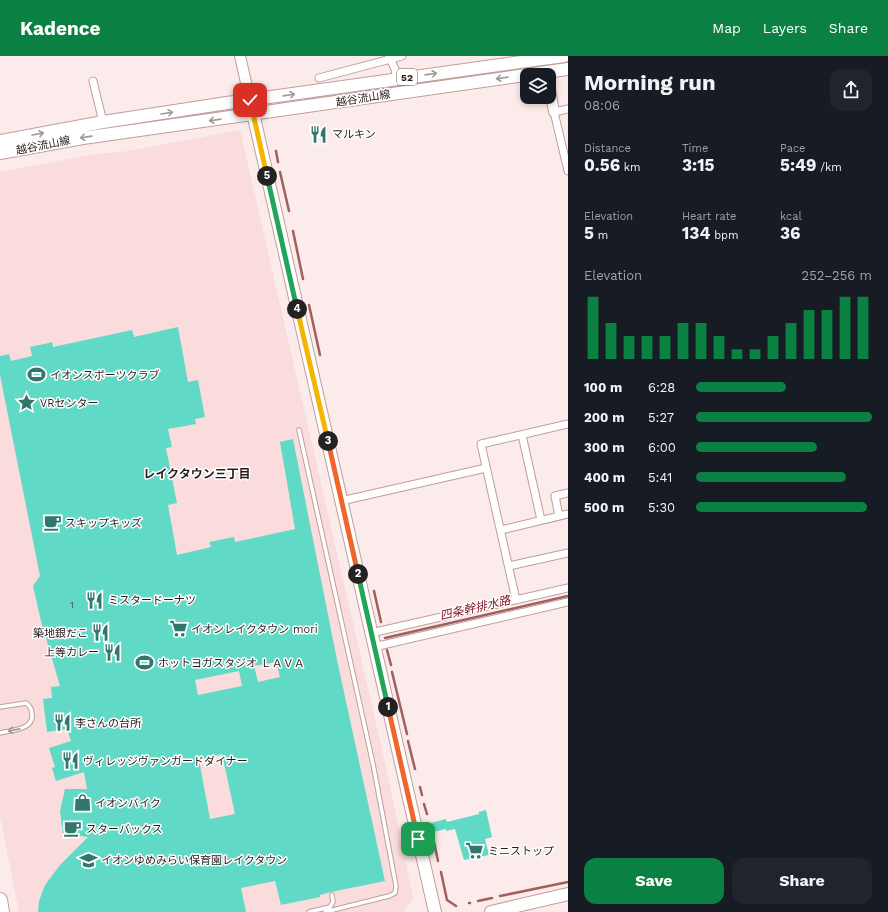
<!DOCTYPE html>
<html lang="en">
<head>
<meta charset="utf-8">
<style>
  body { margin:0; font-family:"Work Sans","Noto Sans JP",sans-serif; background:#20242c; color:#f1f3f6; height:100vh; display:flex; flex-direction:column; font-size:15px; white-space:nowrap }
  * { box-sizing:border-box; margin:0 }
  p { font-size:13px; color:#9ea1a6 }
  .icon { flex:none; width:22px; height:22px; fill:none; stroke:currentColor; stroke-width:2; stroke-linecap:round; stroke-linejoin:round }
  .map { position:relative; flex:1; overflow:hidden }
  .sheet { display:flex; flex-direction:column; background:#171b24; width:320px }
  .sheet>* { flex:none }
  .controls { position:absolute; left:520px; top:12px; display:grid; gap:8px }
  .controls a { display:grid; place-items:center; width:36px; height:36px; border-radius:8px; background:#171b24; box-shadow:0 2px 6px #0003; font-size:20px }
  .pin { position:absolute; display:grid; place-items:center; width:34px; height:34px; color:#fff; margin:-17px; border-radius:8px; box-shadow:0 2px 6px #0006 }
  .km { position:absolute; width:20px; height:20px; margin:-10px; border-radius:50%; background:#222; color:#fff; font-size:11px; line-height:20px; text-align:center }
  .round { display:grid; place-items:center; flex:none; width:42px; height:42px; border-radius:12px; background:#20242c }
  .headline { display:flex; align-items:center; justify-content:space-between; height:68px; padding:0 16px }
  h1 { font-size:22px; font-weight:700; line-height:30px }
  .metrics { display:grid; grid-template-columns:repeat(3,1fr); gap:6px; height:68px; padding:4px 16px }
  .metrics div { display:grid; align-content:center }
  .metrics b { font-size:17px; font-weight:700 }
  .metrics small { font-size:11px; font-weight:400 }
  .metrics p { font-size:11px }
  .chart { height:112px; padding:8px 16px }
  .chart p { display:flex; justify-content:space-between }
  .chart svg { width:100%; height:72px; margin-top:4px; stroke:#0b8043; stroke-width:6 }
  .action { display:flex; gap:8px; margin-top:auto; padding:8px 16px }
  .action a { flex:1; height:46px; border-radius:12px; background:#0b8043; color:#fff; font-size:16px; font-weight:700; line-height:46px; text-align:center }
  .action a+a { background:#20242c; color:#f1f3f6 }
  ul { padding:0 16px; list-style:none; font-size:13px }
  li { display:grid; grid-template-columns:64px 48px 1fr; align-items:center; height:30px }
  li i { height:10px; border-radius:5px; background:#0b8043 }
  header { display:flex; align-items:center; gap:24px; box-sizing:border-box; height:56px; padding:0 20px; background:#0b8043; color:#fff }
  header strong { font-size:19px }
  nav { display:flex; gap:22px; margin-inline-start:auto; font-size:14px }
  main { display:flex; flex:1; min-height:0 }
  .map>svg:first-child { display:block }
  .built { fill:#f9dcdb }
  .lines { fill:none; stroke-linecap:round; stroke-linejoin:round }
  .stream { stroke:#a25f5e; stroke-width:2.5 }
  .building { fill:#60dac7; fill-rule:evenodd }
  .lane-casing { stroke:#c29d9b; stroke-width:5.5 }
  .street-casing { stroke:#c29d9b; stroke-width:9 }
  .secondary-casing { stroke:#c29d9b; stroke-width:12 }
  .primary-casing { stroke:#c29d9b; stroke-width:14 }
  .highway-casing { stroke:#c29d9b; stroke-width:16 }
  .lane { stroke:#fff; stroke-width:3.5 }
  .street { stroke:#fff; stroke-width:7 }
  .secondary { stroke:#fff; stroke-width:10 }
  .primary { stroke:#fff; stroke-width:12 }
  .highway { stroke:#fff; stroke-width:14 }
  .oneway { stroke:#9e9898 }
  .split-1-casing { stroke:#fff; stroke-width:8 }
  .split-2-casing { stroke:#fff; stroke-width:8 }
  .split-3-casing { stroke:#fff; stroke-width:8 }
  .split-4-casing { stroke:#fff; stroke-width:8 }
  .split-5-casing { stroke:#fff; stroke-width:8 }
  .split-6-casing { stroke:#fff; stroke-width:8 }
  .split-1 { stroke:#f0652b; stroke-width:5 }
  .split-2 { stroke:#22a559; stroke-width:5 }
  .split-3 { stroke:#f0652b; stroke-width:5 }
  .split-4 { stroke:#f5b400; stroke-width:5 }
  .split-5 { stroke:#22a559; stroke-width:5 }
  .split-6 { stroke:#f5b400; stroke-width:5 }
  .labels { text-anchor:middle; stroke-width:3; stroke-linejoin:round; paint-order:stroke }
  .number-label { font-size:9px; fill:#364a45 }
  .shield { fill:#fff; stroke:#685f5f; stroke-width:1 }
  .shield-label { font-size:10px; font-weight:bold; fill:#281a1a }
  .street-label { font-size:11px; fill:#281a1a; stroke:#fff }
  .poi-label { font-size:11px; fill:#281a1a; stroke:#fff; text-anchor:start }
  .neighbourhood-label { font-size:12px; font-weight:bold; fill:#281a1a; stroke:#fff }
  .water-label { font-size:12px; font-style:italic; fill:#881b27; stroke:#fff }
</style>
</head>
<body>
<header>
<strong>Kadence</strong>
<nav><a>Map</a><a>Layers</a><a>Share</a></nav>
</header>
<main>
<div class="map">
<svg width="568" height="856" viewBox="0 0 568 856">
  <rect width="100%" height="100%" fill="#fbebea"/>
  <!-- built -->
  <path class="built" d="M 240,74 L 387,715 L 413,842 L 404,856 L 19,856 L 0,760 L 0,116 L 95,98 L 122,96 Z"/>
  <g class="lines">
    <!-- stream -->
    <path class="stream" d="M 276,95 L 278,106
      M 280,116 L 289,155
      M 293,175 L 303,223
      M 309,249 L 320,299
      M 374,535 L 381,566
      M 385,582 L 568,540
      M 387,594 L 391,609
      M 392,616 L 407,678
      M 408,685 L 415,713
      M 420,731 L 422,739
      M 424,748 L 427,758
      M 434,786 L 438,805
      M 441,816 L 447,844 L 456,850
      M 500,840 L 568,826
      M 478,845 L 492,842
      M 469,847 L 470,847"/>
  </g>
  <!-- building -->
  <path class="building" d="M 178,271 L 188,326 L 198,324 L 205,361 L 195,363 L 196,368 L 168,373 L 172,391 L 166,392 L 177,447 L 168,449 L 177,499 L 211,491 L 209,486 L 234,481 L 235,486 L 295,473 L 280,386 L 293,383 L 337,604 L 385,825 L 331,836 L 320,839 L 320,841 L 281,849 L 275,825 L 241,832 L 246,856 L 38,856 L 39,845 L 45,829 L 60,809 L 88,781 L 63,778 L 60,755 L 65,733 L 87,733 L 84,716 L 56,725 L 52,712 L 55,711 L 49,692 L 71,685 L 67,673 L 47,676 L 43,643 L 52,642 L 51,631 L 60,630 L 41,565 L 33,530 L 40,520 L 0,319 L 0,300 L 9,298 L 11,305 L 32,300 L 30,291 L 49,287 L 52,286 L 53,291 L 132,274 L 134,281 ZM 276,606 L 280,621 L 258,626 L 254,610 ZM 239,615 L 242,630 L 198,639 L 195,624 ZM 222,698 L 235,758 L 210,763 L 199,704 Z
    M 486,754 L 492,781 L 485,783 L 489,799 L 464,804 L 455,773 L 446,775 L 446,773 L 433,776 L 431,767 L 446,763 L 447,766 L 479,758 L 479,756 Z"/>
  <g class="lines">
    <defs>
      <path id="lane" d="M 299,374 L 373,708 L 396,830 L 395,837 L 389,840 L 325,856
        M 0,651 L 26,647 C 30,650 32,653 32,658 C 34,674 11,674 0,677
        M 309,856 L 330,851 L 333,846 L 332,839"/>
      <path id="street" d="M 389,0 L 395,13 L 397,23
        M 319,22 L 402,0
        M 93,25 L 103,66
        M 568,53 L 554,56 L 568,115
        M 522,379 L 541,464
        M 341,445 L 486,412
        M 559,460 L 555,440 L 568,437
        M 501,474 L 568,458
        M 509,510 L 568,497
        M 516,544 L 481,388 L 568,368
        M 371,577 L 568,532
        M 374,591 L 568,546"/>
      <path id="secondary" d="M 240,0 L 250,44
        M 549,27 L 554,56"/>
      <path id="primary" d="M 250,44 L 435,856
        M 0,85 L 103,66 L 227,47 L 564,0
        M 0,97 L 83,82 L 568,13
        M 491,856 L 568,838"/>
      <path id="highway" d="M 0,844 L 2,856"/>
    </defs>
    <!-- lane casing -->
    <use href="#lane" class="lane-casing"/>
    <!-- street casing -->
    <use href="#street" class="street-casing"/>
    <!-- secondary casing -->
    <use href="#secondary" class="secondary-casing"/>
    <!-- primary casing -->
    <use href="#primary" class="primary-casing"/>
    <!-- highway casing -->
    <use href="#highway" class="highway-casing"/>
    <!-- lane -->
    <use href="#lane" class="lane"/>
    <!-- street -->
    <use href="#street" class="street"/>
    <!-- secondary -->
    <use href="#secondary" class="secondary"/>
    <!-- primary -->
    <use href="#primary" class="primary"/>
    <!-- highway -->
    <use href="#highway" class="highway"/>
  </g>
  <!-- one-way arrows -->
  <defs><path id="oneway-shaft" d="M-6 0H5M1.5-3L5.5 0L1.5 3" fill="none" stroke-width="1.6" stroke-linecap="round" stroke-linejoin="round"/></defs>
  <g class="oneway">
    <use href="#oneway-shaft" transform="translate(431 18) rotate(-8)"/>
    <use href="#oneway-shaft" transform="translate(502 22) rotate(172)"/>
    <use href="#oneway-shaft" transform="translate(289 39) rotate(-8)"/>
    <use href="#oneway-shaft" transform="translate(167 57) rotate(-9)"/>
    <use href="#oneway-shaft" transform="translate(215 64) rotate(172)"/>
    <use href="#oneway-shaft" transform="translate(38 78) rotate(-10)"/>
    <use href="#oneway-shaft" transform="translate(86 81) rotate(172)"/>
    <use href="#oneway-shaft" transform="translate(14 674) rotate(169)"/>
  </g>
  <g class="lines">
    <defs>
      <path id="split-1" d="M 388,651 L 418,783"/>
      <path id="split-2" d="M 358,518 L 388,651"/>
      <path id="split-3" d="M 328,385 L 358,518"/>
      <path id="split-4" d="M 297,253 L 328,385"/>
      <path id="split-5" d="M 267,120 L 297,253"/>
      <path id="split-6" d="M 250,44 L 267,120"/>
    </defs>
    <!-- split-1 casing -->
    <use href="#split-1" class="split-1-casing"/>
    <!-- split-2 casing -->
    <use href="#split-2" class="split-2-casing"/>
    <!-- split-3 casing -->
    <use href="#split-3" class="split-3-casing"/>
    <!-- split-4 casing -->
    <use href="#split-4" class="split-4-casing"/>
    <!-- split-5 casing -->
    <use href="#split-5" class="split-5-casing"/>
    <!-- split-6 casing -->
    <use href="#split-6" class="split-6-casing"/>
    <!-- split-1 -->
    <use href="#split-1" class="split-1"/>
    <!-- split-2 -->
    <use href="#split-2" class="split-2"/>
    <!-- split-3 -->
    <use href="#split-3" class="split-3"/>
    <!-- split-4 -->
    <use href="#split-4" class="split-4"/>
    <!-- split-5 -->
    <use href="#split-5" class="split-5"/>
    <!-- split-6 -->
    <use href="#split-6" class="split-6"/>
  </g>
  <!-- icons -->
  <defs>
    <symbol id="restaurant-bare" viewBox="-9 -9 18 18"><path d="M-5-6h1v4h1v-4h1v4h1v-4h1v5L-1.5 .5V6h-2V.5L-5-1ZM5-6V6H3V1.5H1.5Q1.5-4 5-6Z" fill="#32776c" stroke="#fff" stroke-width="2.5" paint-order="stroke"/></symbol>
    <symbol id="stadium-bare" viewBox="-9 -9 18 18"><path d="M0-5a6.5 5 0 1 0 0 10a6.5 5 0 1 0 0-10ZM-3.5-1.8h7v3.6h-7Z" fill="#32776c" stroke="#fff" stroke-width="2.5" paint-order="stroke"/></symbol>
    <symbol id="sight-bare" viewBox="-9 -9 18 18"><path d="M0-6L1.8-2.2L6-1.7L2.9 1.2L3.7 5.4L0 3.3L-3.7 5.4L-2.9 1.2L-6-1.7L-1.8-2.2Z" fill="#32776c" stroke="#fff" stroke-width="2.5" paint-order="stroke"/></symbol>
    <symbol id="cafe-bare" viewBox="-9 -9 18 18"><path d="M-5.5-4.5H6V0H3Q3 3.5 0 3.5H-2.5Q-5.5 3.5-5.5 0ZM3-3.2v2h1.7v-2ZM-6 4.5H4V6H-6Z" fill="#32776c" stroke="#fff" stroke-width="2.5" paint-order="stroke"/></symbol>
    <symbol id="supermarket-bare" viewBox="-9 -9 18 18"><path d="M-6-5.5h2.5l.6 2H6L4.5 2H-2.5L-4.4-4H-6ZM-1.5 3.2a1.3 1.3 0 1 0 .1 0ZM3 3.2a1.3 1.3 0 1 0 .1 0Z" fill="#32776c" stroke="#fff" stroke-width="2.5" paint-order="stroke"/></symbol>
    <symbol id="shop-bare" viewBox="-9 -9 18 18"><path d="M-5-2.5h2.3a2.7 3.5 0 0 1 5.4 0H5L5.5 6h-11ZM-1.5-2.5h3a1.5 2.3 0 0 0-3 0Z" fill="#32776c" stroke="#fff" stroke-width="2.5" paint-order="stroke"/></symbol>
    <symbol id="school-bare" viewBox="-9 -9 18 18"><path d="M0-5L7-2L0 1L-7-2ZM-4 1L0 2.5L4 1V4Q0 6-4 4Z" fill="#32776c" stroke="#fff" stroke-width="2.5" paint-order="stroke"/></symbol>
  </defs>
  <g fill-rule="evenodd">
    <use href="#restaurant-bare" x="306" y="66" width="25" height="25"/>
    <use href="#stadium-bare" x="24" y="306" width="25" height="25"/>
    <use href="#sight-bare" x="14" y="334" width="25" height="25"/>
    <use href="#cafe-bare" x="40" y="454" width="25" height="25"/>
    <use href="#restaurant-bare" x="82" y="532" width="25" height="25"/>
    <use href="#supermarket-bare" x="166" y="560" width="25" height="25"/>
    <use href="#restaurant-bare" x="88" y="564" width="25" height="25"/>
    <use href="#restaurant-bare" x="100" y="584" width="25" height="25"/>
    <use href="#stadium-bare" x="132" y="594" width="25" height="25"/>
    <use href="#restaurant-bare" x="50" y="654" width="25" height="25"/>
    <use href="#restaurant-bare" x="58" y="692" width="25" height="25"/>
    <use href="#shop-bare" x="70" y="734" width="25" height="25"/>
    <use href="#cafe-bare" x="60" y="760" width="25" height="25"/>
    <use href="#supermarket-bare" x="462" y="782" width="25" height="25"/>
    <use href="#school-bare" x="76" y="792" width="25" height="25"/>
  </g>
  <g class="labels">
    <!-- number labels -->
    <g class="number-label">
      <text x="72" y="552">1</text>
    </g>
    <!-- shield labels -->
    <rect class="shield" x="397" y="13" width="20" height="16" rx="3"/>
    <g class="shield-label">
      <text x="407" y="25">52</text>
    </g>
    <!-- street labels -->
    <g class="street-label">
      <text transform="translate(363 42) rotate(-9)" y="4">越谷流山線</text>
      <text transform="translate(43 89) rotate(-11)" y="4">越谷流山線</text>
    </g>
    <!-- poi labels -->
    <g class="poi-label">
      <text x="332" y="82">マルキン</text>
      <text x="50" y="323">イオンスポーツクラブ</text>
      <text x="40" y="351">VRセンター</text>
      <text x="65" y="471">スキップキッズ</text>
      <text x="108" y="548">ミスタードーナツ</text>
      <text x="191" y="577">イオンレイクタウン mori</text>
      <text x="88" y="581" text-anchor="end">築地銀だこ</text>
      <text x="99" y="600" text-anchor="end">上等カレー</text>
      <text x="158" y="611">ホットヨガスタジオ ＬＡＶＡ</text>
      <text x="75" y="671">李さんの台所</text>
      <text x="83" y="709">ヴィレッジヴァンガードダイナー</text>
      <text x="95" y="751">イオンバイク</text>
      <text x="86" y="777">スターバックス</text>
      <text x="488" y="799">ミニストップ</text>
      <text x="101" y="808">イオンゆめみらい保育園レイクタウン</text>
    </g>
    <!-- neighbourhood labels -->
    <g class="neighbourhood-label">
      <text x="197" y="422">レイクタウン三丁目</text>
    </g>
    <!-- water labels -->
    <g class="water-label">
      <text transform="translate(475 552) rotate(-13)" y="4">四条幹排水路</text>
    </g>
  </g>
</svg>
<div class="controls">
<a><svg class="icon" aria-label="layers" viewBox="0 0 24 24"><path d="M12 4l9 5-9 5-9-5zM3 14l9 5 9-5"/></svg></a>
</div>
<div class="pin" style="left:418px;top:783px;background:#1e9e55"><svg class="icon" aria-label="arrive" viewBox="0 0 24 24"><path d="M6 21V4h12l-3 4 3 4H6"/></svg></div>
<div class="pin" style="left:250px;top:44px;background:#d93025"><svg class="icon" aria-label="check" viewBox="0 0 24 24"><path d="M5 12l5 5 9-10"/></svg></div>
<b class="km" style="left:388px;top:651px">1</b>
<b class="km" style="left:358px;top:518px">2</b>
<b class="km" style="left:328px;top:385px">3</b>
<b class="km" style="left:297px;top:253px">4</b>
<b class="km" style="left:267px;top:120px">5</b>
</div>
<section class="sheet">
<div class="headline"><div><h1>Morning run</h1><p>08:06</p></div><a class="round"><svg class="icon" aria-label="share" viewBox="0 0 24 24"><path d="M12 15V3M7 8l5-5 5 5M5 13v7h14v-7"/></svg></a></div>
<div class="metrics">
<div><p>Distance</p><b>0.56<small> km</small></b></div>
<div><p>Time</p><b>3:15</b></div>
<div><p>Pace</p><b>5:49<small> /km</small></b></div>
</div>
<div class="metrics">
<div><p>Elevation</p><b>5<small> m</small></b></div>
<div><p>Heart rate</p><b>134<small> bpm</small></b></div>
<div><p>kcal</p><b>36</b></div>
</div>
<div class="chart"><p><span>Elevation</span>252–256 m</p>
<svg viewBox="0 0 160 44" preserveAspectRatio="none"><path d="M5 44V6M15 44V22M25 44V30M35 44V30M45 44V30M55 44V22M65 44V22M75 44V30M85 44V38M95 44V38M105 44V30M115 44V22M125 44V14M135 44V14M145 44V6M155 44V6"/></svg>
</div>
<ul>
<li><b>100 m</b>6:28<i style="width:51%"></i></li>
<li><b>200 m</b>5:27<i style="width:100%"></i></li>
<li><b>300 m</b>6:00<i style="width:69%"></i></li>
<li><b>400 m</b>5:41<i style="width:85%"></i></li>
<li><b>500 m</b>5:30<i style="width:97%"></i></li>
</ul>
<div class="action"><a>Save</a><a>Share</a></div>
</section>
</main>
</body>
</html>
